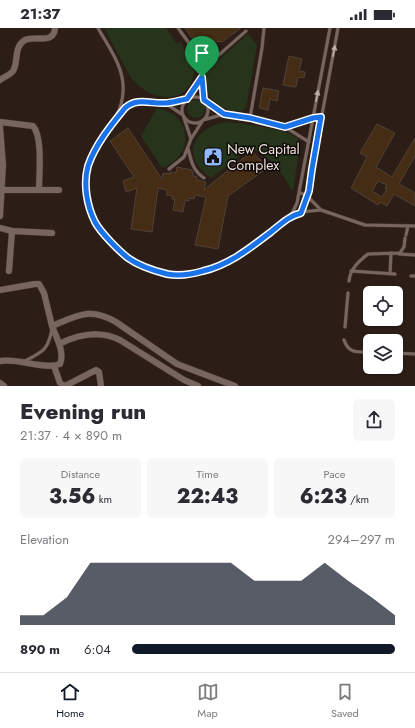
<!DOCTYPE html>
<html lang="en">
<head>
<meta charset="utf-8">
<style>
  body { margin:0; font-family:Jost,sans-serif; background:#f7f7f7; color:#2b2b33; height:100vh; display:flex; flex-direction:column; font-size:15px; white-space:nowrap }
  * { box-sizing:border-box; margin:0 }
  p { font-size:13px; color:#7c7c81 }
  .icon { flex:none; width:22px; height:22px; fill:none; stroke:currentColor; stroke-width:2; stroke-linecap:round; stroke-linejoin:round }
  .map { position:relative; height:358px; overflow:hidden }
  .panel { display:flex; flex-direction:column; background:#fff; flex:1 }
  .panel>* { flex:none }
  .tools { position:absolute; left:363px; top:258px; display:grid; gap:8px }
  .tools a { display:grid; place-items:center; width:40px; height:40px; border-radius:6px; background:#fff; box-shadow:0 1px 3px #0004; font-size:20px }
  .pin { position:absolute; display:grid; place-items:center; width:34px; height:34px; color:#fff; margin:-41px -17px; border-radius:50% 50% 50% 0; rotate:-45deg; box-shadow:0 0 4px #0007 }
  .pin .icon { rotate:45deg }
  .round { display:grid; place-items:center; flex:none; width:42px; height:42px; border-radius:6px; background:#f7f7f7 }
  .headline { display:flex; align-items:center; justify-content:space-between; height:68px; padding:0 20px }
  h1 { font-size:22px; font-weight:800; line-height:30px }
  .stats { display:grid; grid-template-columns:repeat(3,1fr); gap:6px; height:68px; padding:4px 20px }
  .stats div { display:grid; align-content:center; border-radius:6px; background:#f7f7f7; text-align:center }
  .stats b { font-size:20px; font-weight:800 }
  .stats small { font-size:11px; font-weight:400 }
  .stats p { font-size:11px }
  .chart { height:112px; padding:8px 20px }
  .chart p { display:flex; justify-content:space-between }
  .chart svg { width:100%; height:72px; margin-top:4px; fill:#111827; opacity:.7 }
  ul { padding:0 20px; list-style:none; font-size:13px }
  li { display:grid; grid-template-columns:64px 48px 1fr; align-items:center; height:30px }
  li i { height:10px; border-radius:5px; background:#111827 }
  .status { display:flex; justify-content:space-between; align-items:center; height:28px; padding:0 20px; background:#fff; direction:ltr }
  .status svg { height:11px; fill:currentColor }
  .menu { display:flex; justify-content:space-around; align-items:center; height:56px; border-top:1px solid #e1e1e2; background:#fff; font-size:11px; color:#7c7c81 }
  .menu a { display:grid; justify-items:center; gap:2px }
  .menu .selected { color:#111827 }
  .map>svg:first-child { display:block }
  .green { fill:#25341b }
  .building { fill:#452c15; stroke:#4f4236; fill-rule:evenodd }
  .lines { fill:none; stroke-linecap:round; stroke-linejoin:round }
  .service-casing { stroke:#443733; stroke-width:4 }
  .minor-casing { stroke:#443733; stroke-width:7 }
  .service { stroke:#78655e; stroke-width:3 }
  .minor { stroke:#78655e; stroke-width:6 }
  .oneway { fill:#beb0ab }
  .route-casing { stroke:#fff; stroke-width:8 }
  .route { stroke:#1a73e8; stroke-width:5 }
  .labels { text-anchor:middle; stroke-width:3; stroke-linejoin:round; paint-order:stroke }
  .poi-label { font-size:14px; fill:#ede2de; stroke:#0f0907; text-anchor:start }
</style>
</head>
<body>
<div class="status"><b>21:37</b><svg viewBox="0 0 49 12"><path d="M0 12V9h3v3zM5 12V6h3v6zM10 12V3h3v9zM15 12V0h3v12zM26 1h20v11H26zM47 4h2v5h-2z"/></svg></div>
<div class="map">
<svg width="415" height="358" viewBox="0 0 415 358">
  <rect width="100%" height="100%" fill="#2c1d17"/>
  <!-- green -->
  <path class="green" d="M 104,0 L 166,0 L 177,16 L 181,14 L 195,40 C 194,49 191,57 185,63 C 169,77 142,65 131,50 Z
    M 248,6 L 257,17 L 246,80 C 238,89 219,79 212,71 C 206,63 204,52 206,43 Z
    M187 81a9 9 0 1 1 18 0a9 9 0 1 1-18 0Z
    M 157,80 C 165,82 174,85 179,92 C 193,110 183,133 162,140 L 141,108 Z
    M 225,94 C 239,95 288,101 297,110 C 298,111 299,113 300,115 L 293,163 L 290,160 L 284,149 L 271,133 L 257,123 L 246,123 L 211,150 C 181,130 191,101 225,94 Z"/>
  <!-- building -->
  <path class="building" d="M 185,0 L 241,0 L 222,14 L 214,13 L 212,22 L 199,20 L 200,10 L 191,9 Z
    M 289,28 L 302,31 L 299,43 L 305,44 L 304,50 L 298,49 L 296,59 L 283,57 Z
    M 263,60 L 279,63 L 277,73 L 270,71 L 268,82 L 259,80 Z
    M 377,96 L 395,105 L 376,139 L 392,149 L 415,110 L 415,128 L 399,156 L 415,165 L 415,178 L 394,166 L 387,178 L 380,174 L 378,177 L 351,160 L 367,129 L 360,125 ZM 378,153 L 387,157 L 385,160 L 387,161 L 382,169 L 372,163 Z
    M 128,100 L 162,151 L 163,145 L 170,146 L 170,144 L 176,145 L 177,139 L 192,142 L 193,144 L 193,148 L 197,149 L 197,152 L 206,154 L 204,162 L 252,123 L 267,140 L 228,168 L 218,221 L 195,217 L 206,169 L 195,167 L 194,171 L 189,170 L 189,173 L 185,172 L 183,184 L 173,182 L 175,171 L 172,171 L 173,168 L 167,167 L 167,162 L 158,160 L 152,204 L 131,201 L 137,160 L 126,164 L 123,153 L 134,149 L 110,113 Z"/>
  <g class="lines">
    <defs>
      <path id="service" d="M 98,0 C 109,20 125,40 123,64 C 122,88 104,105 94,126 C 92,130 89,135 88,140 C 76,197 134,252 190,245 C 223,241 244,225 270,205 C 276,199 283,192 291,188 C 299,183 311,183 321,182
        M 178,0 L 189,15 L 203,41
        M 202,49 L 204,72 L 225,86
        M182 82a13 13 0 1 1 26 0a13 13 0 1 1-26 0Z
        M 165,75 L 183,87 L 191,111 L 184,129 L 169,141
        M 118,88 C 137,64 142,77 166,75 C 173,74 180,72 187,71 L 202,49 L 203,41 L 246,3
        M 250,90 L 262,20 L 264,0
        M 285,99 L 313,90 L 321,89
        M 191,111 L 203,92 L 225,86 L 250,90 L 285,99 L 309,114
        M 188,120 C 191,133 193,143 204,150
        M 299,164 L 307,168 L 321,182 L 365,197 L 415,198
        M 301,185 L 309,163 L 312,141 L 338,0
        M 291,188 L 297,175 L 330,0
        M 406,207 L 408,198
        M 399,226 L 415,227
        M 351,243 L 395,246
        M 390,246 L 391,225
        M 411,248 L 415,248
        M 349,253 C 350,241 359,233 368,226 L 400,225 L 404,219 L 405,210
        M 345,299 L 348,265
        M 344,312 C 349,326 357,324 370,324
        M 396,325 L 415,326
        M 23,334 C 42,324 48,323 52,301"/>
      <path id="minor" d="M 0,52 C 4,49 10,47 13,43 C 19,34 13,19 25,12 C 35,7 54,17 55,0
        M 0,94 L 33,98 C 43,109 39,147 39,162
        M 0,99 L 3,137 L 0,188
        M 2,162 L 59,162
        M 0,200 L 12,203 L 52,205
        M 9,243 L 12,203
        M 0,262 L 35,256 L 39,256 L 44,265 L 52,298
        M 59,316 C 79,306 100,302 120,312 L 184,352 L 198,358
        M 0,333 C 19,330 43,342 60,336 C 65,324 56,309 52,298 C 78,287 90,279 116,294 L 177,336 L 235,358
        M 54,338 L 60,355 L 65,358 L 96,342 L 99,344 L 101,358
        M 0,355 L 4,358"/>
    </defs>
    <!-- service casing -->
    <use href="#service" class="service-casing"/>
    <!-- minor casing -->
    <use href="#minor" class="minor-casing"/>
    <!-- service -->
    <use href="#service" class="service"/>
    <!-- minor -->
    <use href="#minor" class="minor"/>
  </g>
  <!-- one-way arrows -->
  <defs><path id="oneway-solid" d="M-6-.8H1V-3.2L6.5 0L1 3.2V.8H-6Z"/></defs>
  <g class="oneway">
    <use href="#oneway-solid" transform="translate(334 23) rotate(-79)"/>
    <use href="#oneway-solid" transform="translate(317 68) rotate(-79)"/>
  </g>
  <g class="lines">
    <defs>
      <path id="route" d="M 202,49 L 204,72 L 224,86 L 250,90 L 285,99 L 313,90 L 321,89 L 312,141 L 309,163 L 301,185 C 289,188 281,196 271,204 C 250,220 229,237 203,243 C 193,246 178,248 167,246 C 155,243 139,238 128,230 C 119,223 101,205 95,194 C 87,178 83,156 88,138 C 95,117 111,97 125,80 C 137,69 151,76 165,75 C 172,75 180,72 187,71 Z"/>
    </defs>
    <!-- route casing -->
    <use href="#route" class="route-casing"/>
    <!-- route -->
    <use href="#route" class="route"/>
  </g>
  <!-- icons -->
  <defs>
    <symbol id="civic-square" viewBox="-11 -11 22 22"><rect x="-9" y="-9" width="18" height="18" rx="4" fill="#91b8fd" stroke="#0f0907"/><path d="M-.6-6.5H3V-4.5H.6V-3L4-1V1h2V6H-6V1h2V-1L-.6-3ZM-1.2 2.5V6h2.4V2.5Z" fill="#111"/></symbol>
  </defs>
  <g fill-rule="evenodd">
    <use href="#civic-square" x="202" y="118" width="22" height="22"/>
  </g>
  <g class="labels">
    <!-- poi labels -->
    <g class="poi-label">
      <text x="227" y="126">New Capital<tspan x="227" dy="16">Complex</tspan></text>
    </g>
  </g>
</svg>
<div class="tools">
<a><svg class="icon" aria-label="locate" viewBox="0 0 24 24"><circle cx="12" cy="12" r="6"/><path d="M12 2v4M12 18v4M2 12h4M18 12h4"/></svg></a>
<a><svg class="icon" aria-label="layers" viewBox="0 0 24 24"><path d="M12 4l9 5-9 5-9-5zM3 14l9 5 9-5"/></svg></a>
</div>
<div class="pin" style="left:202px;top:49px;background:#1e9e55"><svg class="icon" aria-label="arrive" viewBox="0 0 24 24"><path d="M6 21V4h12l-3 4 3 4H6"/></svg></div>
</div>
<section class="panel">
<div class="headline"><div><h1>Evening run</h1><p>21:37 · 4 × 890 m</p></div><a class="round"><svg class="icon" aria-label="share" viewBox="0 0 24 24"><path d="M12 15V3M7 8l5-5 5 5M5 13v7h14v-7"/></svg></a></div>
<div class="stats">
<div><p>Distance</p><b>3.56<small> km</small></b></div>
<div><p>Time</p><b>22:43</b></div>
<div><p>Pace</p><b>6:23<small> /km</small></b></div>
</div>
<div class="chart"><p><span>Elevation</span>294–297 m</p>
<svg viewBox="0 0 160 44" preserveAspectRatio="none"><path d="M0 44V38L10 38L20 27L30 6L40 6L50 6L60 6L70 6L80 6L90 6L100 17L110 17L120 17L130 6L140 17L150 27L160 38V44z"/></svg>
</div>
<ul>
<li><b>890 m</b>6:04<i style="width:100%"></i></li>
</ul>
</section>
<nav class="menu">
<a class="selected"><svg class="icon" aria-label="home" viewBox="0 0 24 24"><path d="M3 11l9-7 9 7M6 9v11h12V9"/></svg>Home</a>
<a><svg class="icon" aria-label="map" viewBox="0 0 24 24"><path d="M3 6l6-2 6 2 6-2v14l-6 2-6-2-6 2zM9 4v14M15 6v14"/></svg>Map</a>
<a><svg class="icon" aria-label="saved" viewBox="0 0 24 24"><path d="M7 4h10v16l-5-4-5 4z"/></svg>Saved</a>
</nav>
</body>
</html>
